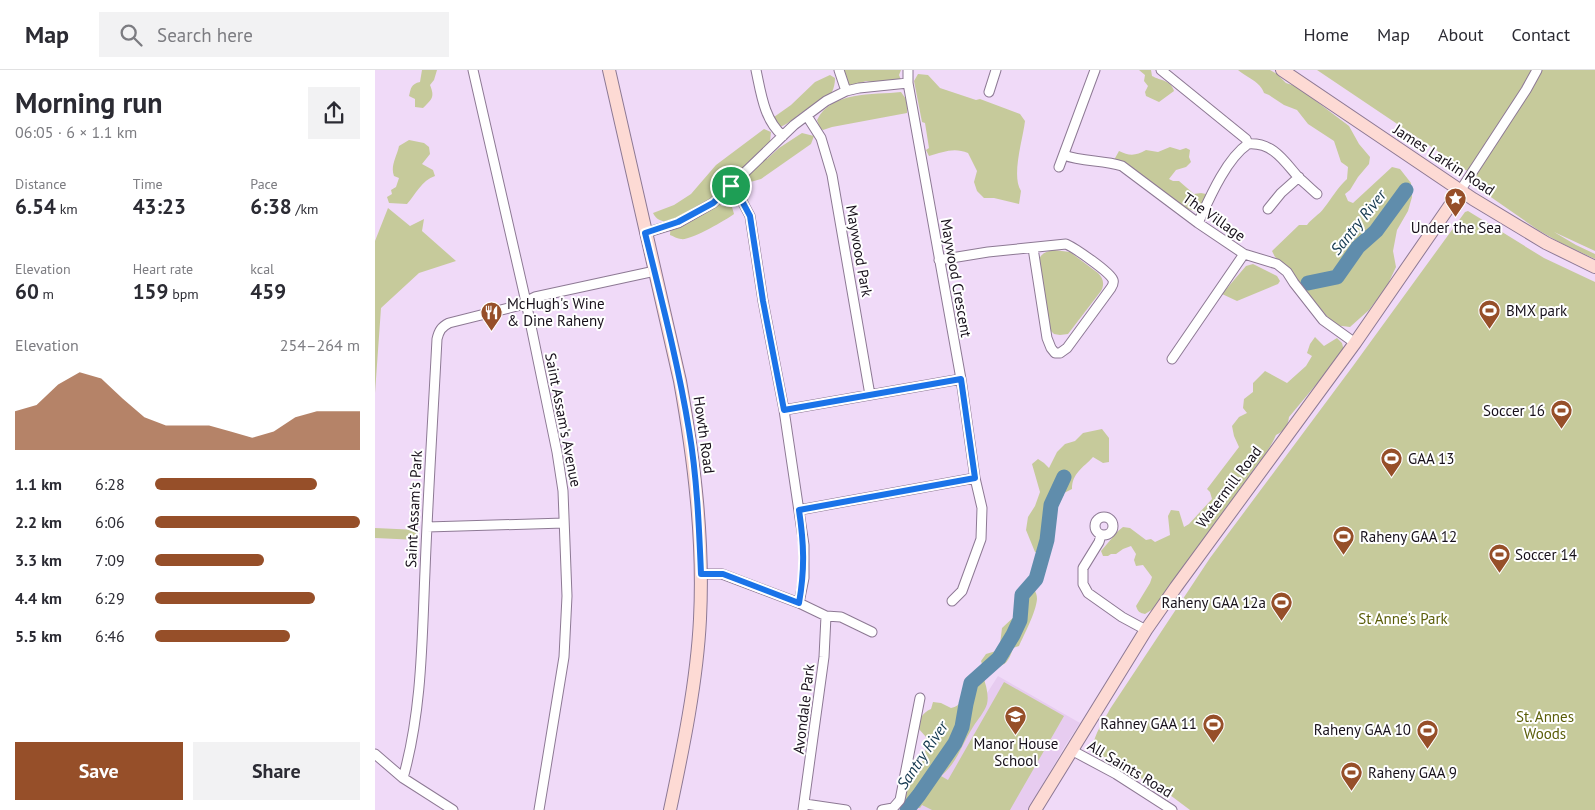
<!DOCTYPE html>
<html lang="en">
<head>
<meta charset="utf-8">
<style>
  body { margin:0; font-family:"PT Sans",sans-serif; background:#f2f2f3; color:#2b2b33; height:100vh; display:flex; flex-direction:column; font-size:19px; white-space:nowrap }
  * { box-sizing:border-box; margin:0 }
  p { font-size:16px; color:#7c7c81 }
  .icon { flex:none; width:28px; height:28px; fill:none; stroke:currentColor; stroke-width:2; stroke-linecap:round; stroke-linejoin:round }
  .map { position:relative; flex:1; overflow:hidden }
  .drawer { display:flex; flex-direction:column; background:#fff; width:375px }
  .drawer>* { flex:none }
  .pin { position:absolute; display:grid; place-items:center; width:42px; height:42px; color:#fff; margin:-21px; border:2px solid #fff; border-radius:50%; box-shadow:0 1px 5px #0007 }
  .round { display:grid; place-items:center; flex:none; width:52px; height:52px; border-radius:0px; background:#f2f2f3 }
  .summary { display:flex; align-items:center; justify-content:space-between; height:85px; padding:0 15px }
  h1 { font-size:28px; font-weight:800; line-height:38px }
  .figures { display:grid; grid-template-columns:repeat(3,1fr); gap:8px; height:85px; padding:5px 15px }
  .figures div { display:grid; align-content:center }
  .figures b { font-size:21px; font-weight:800 }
  .figures small { font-size:14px; font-weight:400 }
  .figures p { font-size:14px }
  .chart { height:140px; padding:10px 15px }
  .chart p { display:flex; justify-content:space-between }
  .chart svg { width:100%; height:90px; margin-top:5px; fill:#964f29; opacity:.7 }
  .button { display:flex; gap:10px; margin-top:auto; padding:10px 15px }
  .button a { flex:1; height:58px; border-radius:0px; background:#964f29; color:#fff; font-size:20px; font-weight:800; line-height:58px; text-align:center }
  .button a+a { background:#f2f2f3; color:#2b2b33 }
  ul { padding:0 15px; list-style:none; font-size:16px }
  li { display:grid; grid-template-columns:80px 60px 1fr; align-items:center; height:38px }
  li i { height:12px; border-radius:6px; background:#964f29 }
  header { display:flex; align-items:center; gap:30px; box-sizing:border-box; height:70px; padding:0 25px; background:#fff; border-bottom:1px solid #e1e1e2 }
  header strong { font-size:24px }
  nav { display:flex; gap:28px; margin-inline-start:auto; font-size:18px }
  .search { width:350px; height:45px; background:#f2f2f3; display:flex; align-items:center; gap:12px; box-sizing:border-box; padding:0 18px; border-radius:0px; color:#7c7c81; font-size:19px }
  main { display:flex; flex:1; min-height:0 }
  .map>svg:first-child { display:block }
  .built { fill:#e7ccf0 }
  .green { fill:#c6ca9b }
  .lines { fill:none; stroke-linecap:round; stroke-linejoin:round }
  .river { stroke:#608dac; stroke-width:15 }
  .street-casing { stroke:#8d7994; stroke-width:11 }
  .secondary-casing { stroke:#8d7994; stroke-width:14 }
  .street { stroke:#fff; stroke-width:9 }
  .secondary { stroke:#fddad4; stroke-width:12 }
  .route-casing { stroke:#fff; stroke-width:10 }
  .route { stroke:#1a73e8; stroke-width:6 }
  .labels { text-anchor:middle; stroke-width:4; stroke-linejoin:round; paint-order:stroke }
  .street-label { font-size:15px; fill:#17101a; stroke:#fff }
  .poi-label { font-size:15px; fill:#17101a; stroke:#fff; text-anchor:start }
  .park-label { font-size:15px; fill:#5a5d08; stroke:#fff }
  .water-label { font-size:16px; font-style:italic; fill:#12374e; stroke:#fff }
</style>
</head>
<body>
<header>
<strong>Map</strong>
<div class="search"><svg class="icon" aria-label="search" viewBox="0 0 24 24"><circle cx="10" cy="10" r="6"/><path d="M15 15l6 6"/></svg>Search here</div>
<nav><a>Home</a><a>Map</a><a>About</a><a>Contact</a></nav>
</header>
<main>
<section class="drawer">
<div class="summary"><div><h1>Morning run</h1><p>06:05 · 6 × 1.1 km</p></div><a class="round"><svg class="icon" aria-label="share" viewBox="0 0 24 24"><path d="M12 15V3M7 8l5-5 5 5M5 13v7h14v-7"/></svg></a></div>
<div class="figures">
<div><p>Distance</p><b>6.54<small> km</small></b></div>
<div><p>Time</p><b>43:23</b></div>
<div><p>Pace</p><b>6:38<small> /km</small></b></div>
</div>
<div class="figures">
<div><p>Elevation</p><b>60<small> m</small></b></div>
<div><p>Heart rate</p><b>159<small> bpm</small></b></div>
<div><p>kcal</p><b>459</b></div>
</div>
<div class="chart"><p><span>Elevation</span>254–264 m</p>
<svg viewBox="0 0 160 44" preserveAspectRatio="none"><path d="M0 44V25L10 22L20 12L30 6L40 9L50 19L60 28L70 32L80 32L90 32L100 35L110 38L120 35L130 28L140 25L150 25L160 25V44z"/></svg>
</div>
<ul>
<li><b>1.1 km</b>6:28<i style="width:79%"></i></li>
<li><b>2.2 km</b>6:06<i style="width:100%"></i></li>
<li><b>3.3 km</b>7:09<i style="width:53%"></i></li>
<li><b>4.4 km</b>6:29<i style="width:78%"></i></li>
<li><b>5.5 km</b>6:46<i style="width:66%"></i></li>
</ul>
<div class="button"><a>Save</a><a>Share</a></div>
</section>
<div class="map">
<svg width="1220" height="740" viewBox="0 0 1220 740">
  <rect width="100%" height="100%" fill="#f0daf8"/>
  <!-- built -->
  <path class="built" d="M 623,606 L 705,653 L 690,676 L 653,740 L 537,740 Z"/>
  <!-- green -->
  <path class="green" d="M 47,0 L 62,0 L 59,10 L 55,15 C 60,27 57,29 48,38 L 40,37 L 40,29 L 34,26 C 36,18 36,14 45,12 Z
    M 468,0 L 526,0 L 524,5 L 526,10 L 507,14 L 491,11 L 476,16 L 472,14 Z
    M 764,0 L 776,0 L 777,6 C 786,11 796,10 799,21 L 784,32 L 771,26 L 770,22 L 773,16 L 769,11 L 770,5 Z
    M 863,0 L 895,0 L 902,4 L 911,13 L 920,16 L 933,25 L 974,56 L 984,74 L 995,87 L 994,94 L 983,107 L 975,120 L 970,124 L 973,131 L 978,133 L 1017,97 L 1025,99 L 1036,113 L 1037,127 L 1033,141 L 1022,160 L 1018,181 L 1021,197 L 1011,218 L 994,240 L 975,257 L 959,255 L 909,194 L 900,187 L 897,181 L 924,155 L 932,155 C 937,148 944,145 949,138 C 957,128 962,118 972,109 L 973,97 L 966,92 L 959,71 L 933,54 L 922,40 L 909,35 L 894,25 L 889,23 C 886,12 871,7 863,0 Z
    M 942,0 L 1220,0 L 1220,181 L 1179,162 L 1201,175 L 1220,184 L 1220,189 L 1184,172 L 1163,160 L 1110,123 L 1108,115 L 1110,113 Z
    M 543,4 L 553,5 L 565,18 L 601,30 L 605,29 L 645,44 L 650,51 C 648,69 636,106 646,121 L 644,134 L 619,128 L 609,128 L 602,121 L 599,112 L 602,101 L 593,83 C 579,77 568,82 554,86 L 551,80 L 554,78 L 550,53 L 547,52 L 539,11 Z
    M 455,5 L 460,8 C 460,30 444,32 429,41 C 420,47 415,53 405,57 L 401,55 L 399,47 L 416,35 L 440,12 Z
    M 526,22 L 533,32 L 532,43 L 457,57 L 448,60 L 445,58 L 442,50 C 456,21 498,25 526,22 Z
    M 389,59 L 396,62 L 395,72 L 386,82 L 392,89 L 404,78 L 427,63 L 439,66 L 436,74 L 386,109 L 372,113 L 364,103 L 343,133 L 347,136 L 357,137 L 359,144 C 351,150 315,171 306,169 C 303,169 298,166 295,165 L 296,151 C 288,152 282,151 278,143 L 299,135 L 316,124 L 341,95 Z
    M 34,70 L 49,73 L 54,77 L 55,84 L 47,94 L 58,100 L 60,106 C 47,110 40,125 32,134 L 14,133 L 12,127 L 17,124 L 16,120 L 21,117 L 24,108 L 19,106 C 15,96 22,86 24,76 Z
    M 795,77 L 805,80 L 811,78 L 815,80 L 814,87 L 816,92 L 811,97 L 801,100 L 794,109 L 798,111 L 804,111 L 819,124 L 826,123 L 831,124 L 830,129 L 821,142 L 811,138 L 739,90 L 744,81 C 754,86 761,86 771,80 L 783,82 Z
    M 13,138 L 35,156 L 49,149 L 47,161 L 81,191 L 44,203 L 6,238 L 0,323 L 0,171 Z
    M 1093,141 L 1169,188 L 1220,212 L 1220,740 L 815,740 L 795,725 L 719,681 C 715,670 730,649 735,639 L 835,488 L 978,296 L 1090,142 Z
    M 679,180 L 695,182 L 723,203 C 728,208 730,214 726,221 L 693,264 L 685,265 L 679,264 L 675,260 L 663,192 C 665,184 671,181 679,180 Z
    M 878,194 L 902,206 L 905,211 L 903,214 L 862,231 L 847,224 L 871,196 Z
    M 940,267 L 949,276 L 962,268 L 967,273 L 969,281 L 914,347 C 913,356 909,361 901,365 C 893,384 878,398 868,416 L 778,539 L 770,544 C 765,543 763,542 761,536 L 775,513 L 777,507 L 768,495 L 761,496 L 759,490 L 761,484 L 756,476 L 748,479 L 741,484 L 736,484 L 733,486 L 728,486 L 726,481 L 743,461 L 748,457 L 755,458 L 771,470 L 776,469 L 780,472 L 795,465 L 793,446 L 796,440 L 804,441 L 809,457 L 814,454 L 837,429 L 835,422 L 832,419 L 864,377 L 859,366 L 857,356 L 864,347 L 872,343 L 868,338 L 869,329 L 878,322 L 878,313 L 890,301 L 912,313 L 931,296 L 937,286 L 932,283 L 935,274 Z
    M 727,359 L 734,368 L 734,392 L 728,393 L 718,387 C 708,398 697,403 697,419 L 689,423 L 689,425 L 681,434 L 679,439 L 676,452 L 677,459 L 673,471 L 674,477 L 670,483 L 660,482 L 651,460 L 653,447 L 660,436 L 665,422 L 657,394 L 663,389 L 669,393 L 674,398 L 682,382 L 690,374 L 700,371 L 708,363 Z
    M 0,458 L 43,460 L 43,470 L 0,468 Z
    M 650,515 L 658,518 C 661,522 662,525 662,529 C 661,542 649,565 644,576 L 638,578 C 632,599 625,597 607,594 L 606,591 L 611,584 L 621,581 L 625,574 L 627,558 L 641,545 C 642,533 643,525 650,515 Z
    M 600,605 L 608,607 C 611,614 614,626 612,634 C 609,643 603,649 598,657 C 587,674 582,693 566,706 L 573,710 L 629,612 L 689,646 L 635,740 L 557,740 L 547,735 L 545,738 L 537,737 L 530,733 L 527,725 L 531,709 L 540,697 L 547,692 L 550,685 L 551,667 L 543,658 C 544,649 547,643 556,639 L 558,632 L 566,633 L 576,638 C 587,636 586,628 590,619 C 592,615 597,610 600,605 Z"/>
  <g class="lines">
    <!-- river -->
    <path class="river" d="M 933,213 L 962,207 L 983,177 L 1001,161 L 1031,120
      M 532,740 L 544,725 L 580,673 L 587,657 L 591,634 L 596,613 L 624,588 L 638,565 L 645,550 L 647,525 L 661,509 L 672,470 L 676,435 L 689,407"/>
    <defs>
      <path id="street" d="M 98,0 L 151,232 L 182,382 L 188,421 L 192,526 L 189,587 L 164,740
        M 381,0 C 386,23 389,50 408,66
        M 464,0 L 471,21
        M 533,0 L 533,13 L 586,309 L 600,408 L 607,438 L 606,469 L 587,521 L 577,531
        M 786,0 L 871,69 L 873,74
        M 614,22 L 621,0
        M 432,46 L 446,68 L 457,105 L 495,325
        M 873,74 C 898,72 909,91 924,108 C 930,113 936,119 942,124
        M 689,85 C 707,92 728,90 747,96 L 823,153 L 869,184 L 902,194 L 912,202 L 919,213 L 948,250 L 980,273
        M 684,97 L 720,0
        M 356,116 L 367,131 L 375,146 L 388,231 L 409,340 L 429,475 L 429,508 L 424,533
        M 1085,121 L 1151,20 L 1162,0
        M 893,139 L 906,123 L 924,107
        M 823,153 C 834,129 851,89 873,74
        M 270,163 L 303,153 L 338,133 L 419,55 L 451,31 L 471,21 L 484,18 L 533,13
        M 564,190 L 613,182 L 691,174 C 700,178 735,202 738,210 C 739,213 738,215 736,218 L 692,278 L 685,283 L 680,283 L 676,278 L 672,268 L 658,178
        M 797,289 L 869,184
        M 409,340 L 586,309
        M 424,440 L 600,408
        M720 456a9 9 0 1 1 18 0a9 9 0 1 1-18 0Z
        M 52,457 L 189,453
        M 726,465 L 724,472 L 708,498 L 708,514 L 713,523 L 747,547 L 771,560
        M 326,504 L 347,504 L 424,533 L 451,546 L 466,547 L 497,562
        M 698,681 L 741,704 L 797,740
        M 0,684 L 28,708 L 78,740
        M 28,708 C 47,641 47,570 50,501 C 53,424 58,347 62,269 C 64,261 66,257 74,253 L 142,236 L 160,227 L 280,201
        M 430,734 L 471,740
        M 428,740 L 449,587 L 451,546
        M 507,740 L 518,738 L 525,730 L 545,628"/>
      <path id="secondary" d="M 234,0 L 305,311 C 319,389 329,469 325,549 C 322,611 308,679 295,740
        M 907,0 L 1098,129 L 1171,173 L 1220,197
        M 660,740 L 771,560 L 801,517 L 980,273 L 1085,121"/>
    </defs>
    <!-- street casing -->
    <use href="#street" class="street-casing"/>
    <!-- secondary casing -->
    <use href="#secondary" class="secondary-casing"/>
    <!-- street -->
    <use href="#street" class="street"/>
    <!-- secondary -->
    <use href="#secondary" class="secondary"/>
  </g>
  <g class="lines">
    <defs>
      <path id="route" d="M 356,116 L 367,131 L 375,146 L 388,231 L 409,340 L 586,309 L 600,408 L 424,440 C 429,474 430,499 424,533 L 348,504 L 326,504 C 324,456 322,407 314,360 C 303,293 286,228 270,163 L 303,152 L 338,133 Z"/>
    </defs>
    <!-- route casing -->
    <use href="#route" class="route-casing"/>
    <!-- route -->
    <use href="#route" class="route"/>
  </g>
  <!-- icons -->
  <defs>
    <symbol id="sight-pin" viewBox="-11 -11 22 30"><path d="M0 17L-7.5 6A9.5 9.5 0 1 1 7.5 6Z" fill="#964f29" stroke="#fff"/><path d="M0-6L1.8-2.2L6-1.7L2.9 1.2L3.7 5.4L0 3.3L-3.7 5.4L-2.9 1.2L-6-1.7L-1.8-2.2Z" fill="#fff"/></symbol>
    <symbol id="stadium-pin" viewBox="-11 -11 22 30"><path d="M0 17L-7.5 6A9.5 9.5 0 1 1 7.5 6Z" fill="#964f29" stroke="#fff"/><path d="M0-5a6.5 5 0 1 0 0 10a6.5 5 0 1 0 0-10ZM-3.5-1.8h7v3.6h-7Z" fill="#fff"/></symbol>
    <symbol id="restaurant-pin" viewBox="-11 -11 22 30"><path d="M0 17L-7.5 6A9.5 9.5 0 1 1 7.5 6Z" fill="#964f29" stroke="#fff"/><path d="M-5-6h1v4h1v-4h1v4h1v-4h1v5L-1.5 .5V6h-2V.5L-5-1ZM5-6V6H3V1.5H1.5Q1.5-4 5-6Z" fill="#fff"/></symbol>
    <symbol id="school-pin" viewBox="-11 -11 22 30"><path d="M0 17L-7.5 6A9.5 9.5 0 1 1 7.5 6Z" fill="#964f29" stroke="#fff"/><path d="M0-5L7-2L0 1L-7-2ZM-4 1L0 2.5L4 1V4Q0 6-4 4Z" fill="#fff"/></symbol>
  </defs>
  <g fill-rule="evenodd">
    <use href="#sight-pin" x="1068" y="116" width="25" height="34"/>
    <use href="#stadium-pin" x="1102" y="228" width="25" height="34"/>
    <use href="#restaurant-pin" x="104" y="230" width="25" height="34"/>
    <use href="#stadium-pin" x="1174" y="328" width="25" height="34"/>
    <use href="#stadium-pin" x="1004" y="376" width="25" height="34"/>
    <use href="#stadium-pin" x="956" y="454" width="25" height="34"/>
    <use href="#stadium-pin" x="1112" y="472" width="25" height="34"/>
    <use href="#stadium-pin" x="894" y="520" width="25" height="34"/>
    <use href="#school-pin" x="628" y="634" width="25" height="34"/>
    <use href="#stadium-pin" x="826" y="642" width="25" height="34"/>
    <use href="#stadium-pin" x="1040" y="648" width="25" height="34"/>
    <use href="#stadium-pin" x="964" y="690" width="25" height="34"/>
  </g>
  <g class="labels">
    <!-- street labels -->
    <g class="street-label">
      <text transform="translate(1069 90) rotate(33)" y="5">James Larkin Road</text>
      <text transform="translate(839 147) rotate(35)" y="5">The Village</text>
      <text transform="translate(484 181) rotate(80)" y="5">Maywood Park</text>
      <text transform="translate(581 208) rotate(80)" y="5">Maywood Crescent</text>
      <text transform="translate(188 350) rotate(79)" y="5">Saint Assam's Avenue</text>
      <text transform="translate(329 365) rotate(82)" y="5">Howth Road</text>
      <text transform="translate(854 417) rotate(-53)" y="5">Watermill Road</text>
      <text transform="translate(39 439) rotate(-87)" y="5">Saint Assam's Park</text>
      <text transform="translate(429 639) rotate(-83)" y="5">Avondale Park</text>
      <text transform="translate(755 699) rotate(31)" y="5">All Saints Road</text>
    </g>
    <!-- poi labels -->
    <g class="poi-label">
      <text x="1081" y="163" text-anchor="middle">Under the Sea</text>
      <text x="132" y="239">McHugh's Wine<tspan x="132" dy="17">&amp; Dine Raheny</tspan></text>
      <text x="1131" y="246">BMX park</text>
      <text x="1170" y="346" text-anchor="end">Soccer 16</text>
      <text x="1033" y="394">GAA 13</text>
      <text x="985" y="472">Raheny GAA 12</text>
      <text x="1140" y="490">Soccer 14</text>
      <text x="891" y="538" text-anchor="end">Raheny GAA 12a</text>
      <text x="822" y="659" text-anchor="end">Rahney GAA 11</text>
      <text x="1036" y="665" text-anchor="end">Raheny GAA 10</text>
      <text x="641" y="679" text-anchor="middle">Manor House<tspan x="641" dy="17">School</tspan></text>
      <text x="993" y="708">Raheny GAA 9</text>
    </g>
    <!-- park labels -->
    <g class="park-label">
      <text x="1028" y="554">St Anne's Park</text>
      <text x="1170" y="652">St. Annes<tspan x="1170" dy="17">Woods</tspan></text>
    </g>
    <!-- water labels -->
    <g class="water-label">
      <text transform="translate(983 152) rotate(-51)" y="6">Santry River</text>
      <text transform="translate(547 685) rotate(-56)" y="6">Santry River</text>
    </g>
  </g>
</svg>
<div class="pin" style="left:356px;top:116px;background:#1e9e55"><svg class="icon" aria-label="arrive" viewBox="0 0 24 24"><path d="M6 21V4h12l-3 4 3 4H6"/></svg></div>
</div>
</main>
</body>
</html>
